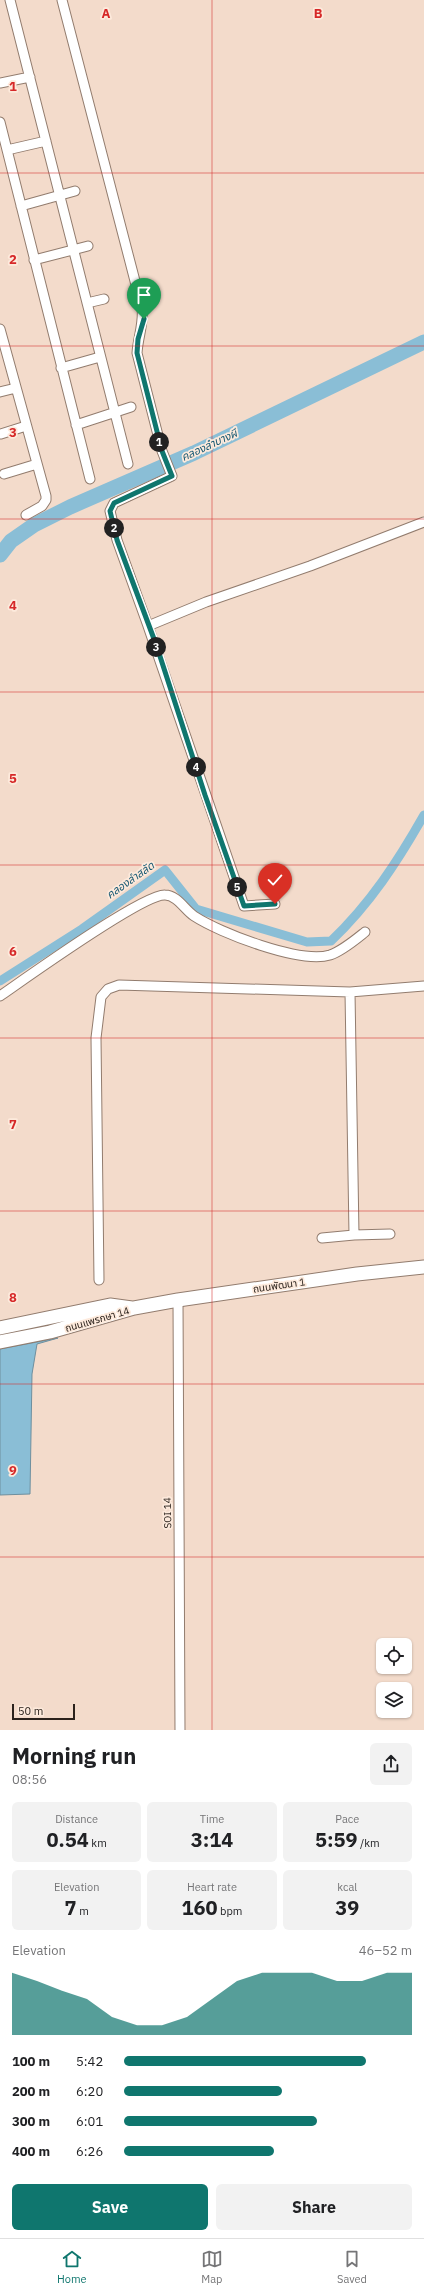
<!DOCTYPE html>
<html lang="en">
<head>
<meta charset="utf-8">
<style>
  body { margin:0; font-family:"IBM Plex Sans","Noto Sans Thai",sans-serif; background:#f2f2f2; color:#202124; height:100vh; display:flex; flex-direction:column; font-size:15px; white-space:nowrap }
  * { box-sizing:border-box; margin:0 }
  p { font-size:13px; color:#757577 }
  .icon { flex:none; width:22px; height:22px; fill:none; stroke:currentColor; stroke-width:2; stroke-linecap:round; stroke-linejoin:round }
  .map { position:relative; height:1730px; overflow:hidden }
  .side { display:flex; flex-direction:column; background:#fff; flex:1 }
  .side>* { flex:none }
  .buttons { position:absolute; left:376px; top:1638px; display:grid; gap:8px }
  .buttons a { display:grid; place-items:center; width:36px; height:36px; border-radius:6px; background:#fff; box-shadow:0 1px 3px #0004; font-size:20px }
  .scale { position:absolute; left:12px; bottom:10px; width:63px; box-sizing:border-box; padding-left:4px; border:2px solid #2b221c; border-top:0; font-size:11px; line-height:14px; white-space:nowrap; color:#2b221c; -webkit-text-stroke:3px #fdeadc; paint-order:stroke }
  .pin { position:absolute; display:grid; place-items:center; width:34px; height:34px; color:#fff; margin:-41px -17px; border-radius:50% 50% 50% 0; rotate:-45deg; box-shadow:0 0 4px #0007 }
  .pin .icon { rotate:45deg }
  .km { position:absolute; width:20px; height:20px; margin:-10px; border-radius:50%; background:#222; color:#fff; font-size:11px; line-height:20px; text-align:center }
  .round { display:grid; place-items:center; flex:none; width:42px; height:42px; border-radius:6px; background:#f2f2f2 }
  .overview { display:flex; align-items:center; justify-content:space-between; height:68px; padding:0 12px }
  h1 { font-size:22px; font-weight:800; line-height:30px }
  .metrics { display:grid; grid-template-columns:repeat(3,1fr); gap:6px; height:68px; padding:4px 12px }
  .metrics div { display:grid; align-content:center; border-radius:6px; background:#f2f2f2; text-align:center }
  .metrics b { font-size:20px; font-weight:800 }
  .metrics small { font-size:11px; font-weight:400 }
  .metrics p { font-size:11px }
  .chart { height:112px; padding:8px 12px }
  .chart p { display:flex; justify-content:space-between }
  .chart svg { width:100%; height:72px; margin-top:4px; fill:#0f766e; opacity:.7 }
  .cta { display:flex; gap:8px; margin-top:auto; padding:8px 12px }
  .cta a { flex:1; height:46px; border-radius:6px; background:#0f766e; color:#fff; font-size:16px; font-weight:800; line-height:46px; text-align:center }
  .cta a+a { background:#f2f2f2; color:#202124 }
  ul { padding:0 12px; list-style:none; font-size:13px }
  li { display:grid; grid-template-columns:64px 48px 1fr; align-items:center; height:30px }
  li i { height:10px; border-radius:5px; background:#0f766e }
  .tabs { display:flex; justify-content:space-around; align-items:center; height:56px; border-top:1px solid #e0e0e0; background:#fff; font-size:11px; color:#757577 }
  .tabs a { display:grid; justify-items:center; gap:2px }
  .tabs .active { color:#0f766e }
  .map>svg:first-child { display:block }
  .water { fill:#8abed6; stroke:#6e8f9e }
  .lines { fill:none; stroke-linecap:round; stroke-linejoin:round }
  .canal { stroke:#8abed6; stroke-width:9 }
  .river { stroke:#8abed6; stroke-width:15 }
  .street-casing { stroke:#927c6e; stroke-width:11 }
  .secondary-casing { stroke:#927c6e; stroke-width:15 }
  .street { stroke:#fff; stroke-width:9 }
  .secondary { stroke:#fff; stroke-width:13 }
  .route-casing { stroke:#fff; stroke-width:8 }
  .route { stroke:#0f766e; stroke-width:5 }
  .grid { fill:none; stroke:#d62828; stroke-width:1; stroke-opacity:0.55 }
  .labels { text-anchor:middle; stroke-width:3.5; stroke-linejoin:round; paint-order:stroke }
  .street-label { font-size:10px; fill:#2b221c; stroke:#fdeadc }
  .water-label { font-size:11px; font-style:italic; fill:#175973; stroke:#fdeadc }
  .grid-label { font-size:13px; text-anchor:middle; font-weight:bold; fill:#d62828; stroke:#fdeadc; stroke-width:3.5; stroke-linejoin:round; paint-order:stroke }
</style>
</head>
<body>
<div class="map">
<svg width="424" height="1730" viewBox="0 0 424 1730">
  <rect width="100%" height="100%" fill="#f3dbcb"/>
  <!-- water -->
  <path class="water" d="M 58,1338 L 37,1344 L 32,1374 L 30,1494 L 0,1495 L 0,1349 Z"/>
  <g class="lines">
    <!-- canal -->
    <path class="canal" d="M 0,981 L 82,929 L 165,870 L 196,909 L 307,942 L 331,941 C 370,904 398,861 424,815"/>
    <!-- river -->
    <path class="river" d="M 0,555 L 11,541 L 34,525 L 70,507 L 194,453 L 424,342"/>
    <defs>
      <path id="street" d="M 10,0 L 128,464
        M 62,0 L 142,308 C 144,323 138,337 137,353 L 162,451 L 172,476 L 114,503 L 110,511 L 117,540 L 148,626 L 206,602 L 310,566 L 424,522
        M 0,83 L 30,77
        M 0,122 L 90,479
        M 7,150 L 46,141
        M 21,206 L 75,191
        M 34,260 L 88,246
        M 87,303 L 104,299
        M 0,329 L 46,496 L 46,500 L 42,506 L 26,515
        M 61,368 L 100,357
        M 0,392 L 16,388
        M 76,425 L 131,407
        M 1,434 L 26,426
        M 4,474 L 37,464
        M 148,626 L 244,906 L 275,904
        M 350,992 L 354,1235 L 390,1234
        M 0,996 C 26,978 143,894 165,895 C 177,895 185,910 194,916 C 220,933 300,964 330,955 C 342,951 355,940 365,932
        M 322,1238 L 354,1235
        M 99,1280 L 96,1038 L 101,997 L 108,989 L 119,985 L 350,992 L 424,986
        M 178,1300 L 180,1730"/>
      <path id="secondary" d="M 0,1328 L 110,1305 L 132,1308
        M 0,1342 L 50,1332 L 134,1308 L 178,1300 L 357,1274 L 424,1267"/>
    </defs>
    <!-- street casing -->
    <use href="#street" class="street-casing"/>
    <!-- secondary casing -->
    <use href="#secondary" class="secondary-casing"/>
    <!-- street -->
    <use href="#street" class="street"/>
    <!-- secondary -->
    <use href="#secondary" class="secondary"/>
  </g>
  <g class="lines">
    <defs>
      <path id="route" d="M 144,319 L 138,339 L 137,353 L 162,451 L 172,476 L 114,503 L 110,511 L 117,540 L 157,647 L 205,795 L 244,906 L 275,904"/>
    </defs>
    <!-- route casing -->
    <use href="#route" class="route-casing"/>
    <!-- route -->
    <use href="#route" class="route"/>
  </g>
  <!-- grid -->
  <path class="grid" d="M 212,0 L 212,1730M 0,173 L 424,173M 0,346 L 424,346M 0,519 L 424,519M 0,692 L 424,692M 0,865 L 424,865M 0,1038 L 424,1038M 0,1211 L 424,1211M 0,1384 L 424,1384M 0,1557 L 424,1557"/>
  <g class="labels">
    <!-- street labels -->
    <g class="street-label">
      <text transform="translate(279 1285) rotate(-8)" y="4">ถนนพัฒนา 1</text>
      <text transform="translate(97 1319) rotate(-16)" y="4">ถนนแพรกษา 14</text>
      <text transform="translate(167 1513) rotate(-91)" y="4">SOI 14</text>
    </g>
    <!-- water labels -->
    <g class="water-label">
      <text transform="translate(209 445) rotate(-25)" y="4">คลองลำบางผี</text>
      <text transform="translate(130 880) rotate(-35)" y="4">คลองลำสลัด</text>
    </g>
  </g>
  <g class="grid-label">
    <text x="106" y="18">A</text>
    <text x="318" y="18">B</text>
    <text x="13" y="91">1</text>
    <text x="13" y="264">2</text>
    <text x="13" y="437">3</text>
    <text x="13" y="610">4</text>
    <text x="13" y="783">5</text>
    <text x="13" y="956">6</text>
    <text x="13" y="1129">7</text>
    <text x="13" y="1302">8</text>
    <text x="13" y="1475">9</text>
  </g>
</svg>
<div class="buttons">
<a><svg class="icon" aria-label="locate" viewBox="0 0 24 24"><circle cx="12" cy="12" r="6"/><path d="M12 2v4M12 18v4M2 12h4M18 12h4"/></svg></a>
<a><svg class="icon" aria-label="layers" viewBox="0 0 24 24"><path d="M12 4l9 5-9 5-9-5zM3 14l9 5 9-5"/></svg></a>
</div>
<div class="scale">50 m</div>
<div class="pin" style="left:144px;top:319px;background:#1e9e55"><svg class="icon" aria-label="arrive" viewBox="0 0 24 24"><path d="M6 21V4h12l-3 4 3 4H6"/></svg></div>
<div class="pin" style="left:275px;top:904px;background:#d93025"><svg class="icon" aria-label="check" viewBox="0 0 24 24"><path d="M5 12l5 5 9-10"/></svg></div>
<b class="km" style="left:159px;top:442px">1</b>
<b class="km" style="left:114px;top:528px">2</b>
<b class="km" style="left:156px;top:647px">3</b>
<b class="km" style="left:196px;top:767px">4</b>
<b class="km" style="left:237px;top:887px">5</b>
</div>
<section class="side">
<div class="overview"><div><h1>Morning run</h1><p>08:56</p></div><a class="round"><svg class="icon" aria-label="share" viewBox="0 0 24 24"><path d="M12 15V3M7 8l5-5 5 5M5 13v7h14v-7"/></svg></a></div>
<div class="metrics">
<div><p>Distance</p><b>0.54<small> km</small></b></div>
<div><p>Time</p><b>3:14</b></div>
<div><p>Pace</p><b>5:59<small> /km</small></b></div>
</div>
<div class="metrics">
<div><p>Elevation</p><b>7<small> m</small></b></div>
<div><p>Heart rate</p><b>160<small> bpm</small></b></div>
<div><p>kcal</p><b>39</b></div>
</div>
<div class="chart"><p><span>Elevation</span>46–52 m</p>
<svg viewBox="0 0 160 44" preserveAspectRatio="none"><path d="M0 44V6L10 11L20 17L30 22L40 33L50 38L60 38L70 33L80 22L90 11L100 6L110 6L120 6L130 11L140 11L150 6L160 6V44z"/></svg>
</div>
<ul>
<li><b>100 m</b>5:42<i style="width:84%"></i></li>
<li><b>200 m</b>6:20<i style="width:55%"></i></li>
<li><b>300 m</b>6:01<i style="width:67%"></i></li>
<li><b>400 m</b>6:26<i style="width:52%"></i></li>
</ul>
<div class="cta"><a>Save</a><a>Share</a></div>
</section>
<nav class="tabs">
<a class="active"><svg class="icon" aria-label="home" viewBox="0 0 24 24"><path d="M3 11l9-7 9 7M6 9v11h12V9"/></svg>Home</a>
<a><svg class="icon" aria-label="map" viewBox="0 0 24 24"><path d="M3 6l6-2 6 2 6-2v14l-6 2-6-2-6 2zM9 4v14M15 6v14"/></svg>Map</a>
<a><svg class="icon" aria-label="saved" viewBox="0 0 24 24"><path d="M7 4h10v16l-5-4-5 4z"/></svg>Saved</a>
</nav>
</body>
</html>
